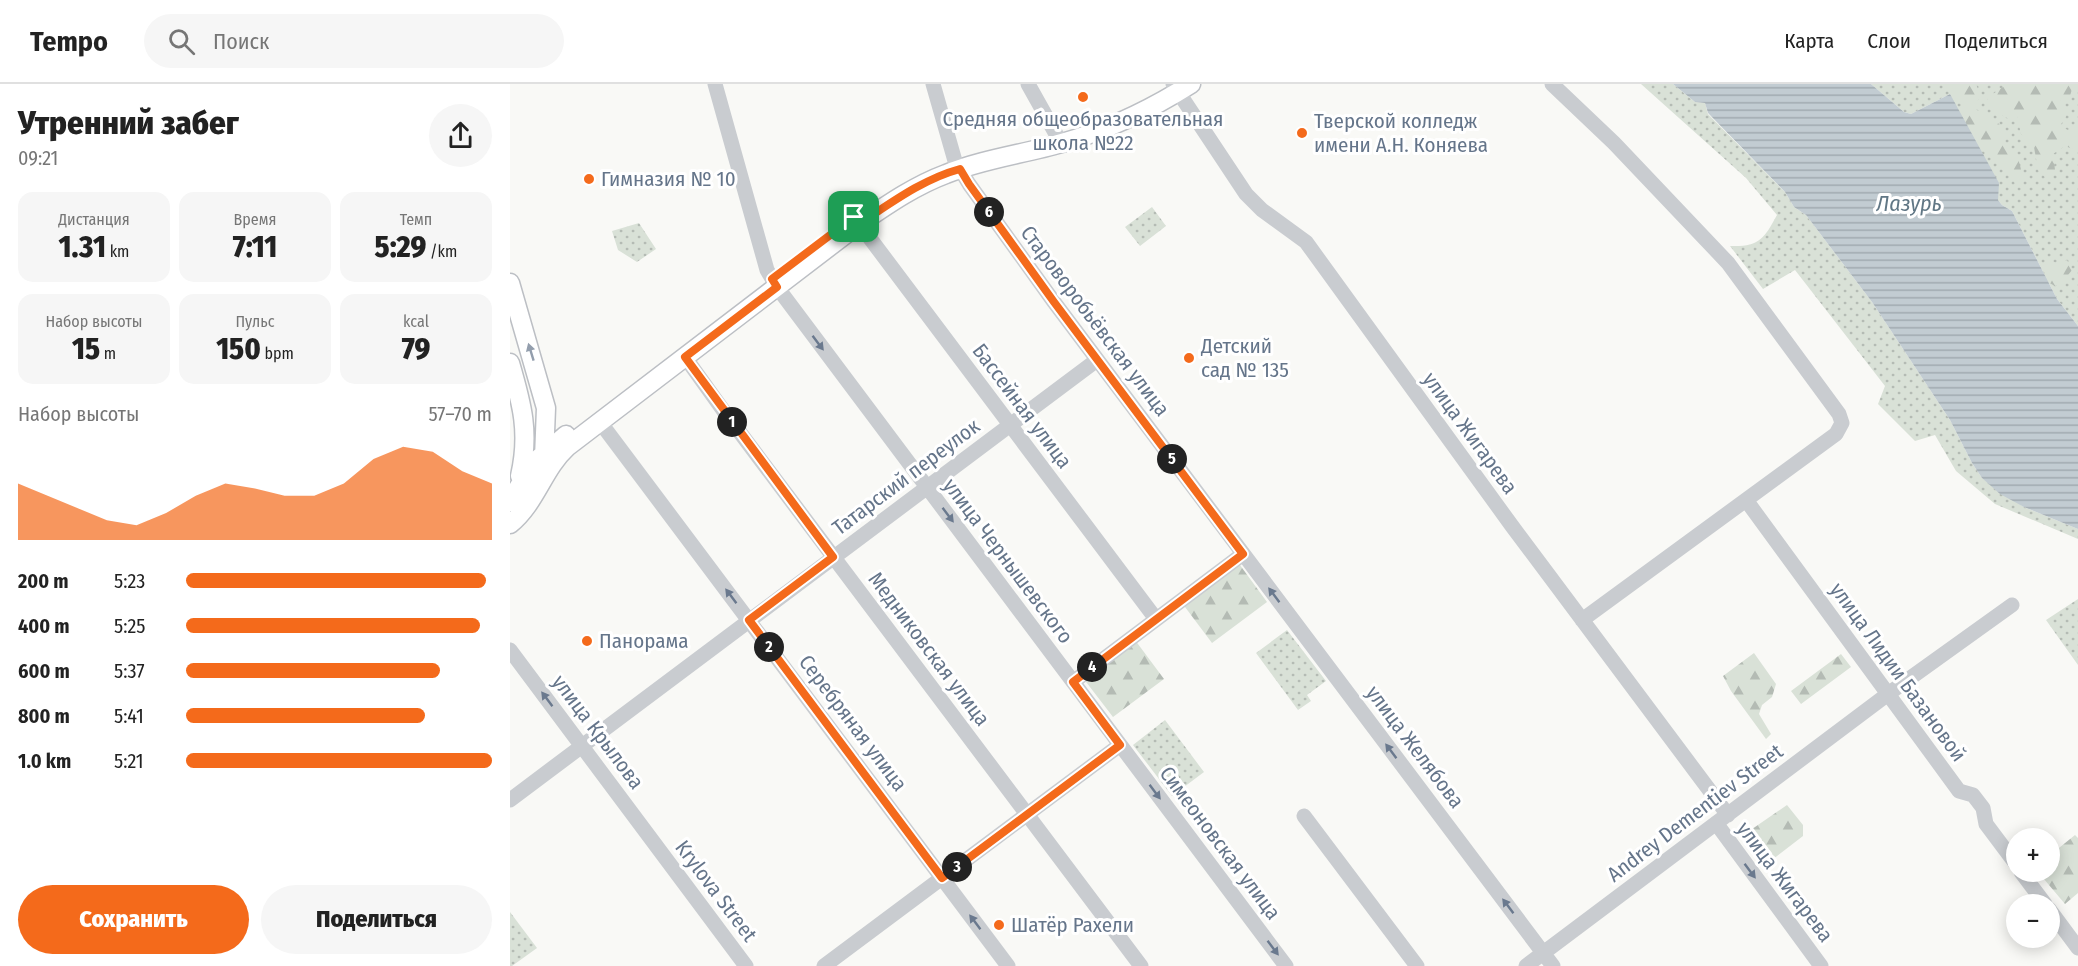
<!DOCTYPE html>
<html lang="ru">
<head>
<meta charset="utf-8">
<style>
  body { margin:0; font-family:"Fira Sans Condensed",sans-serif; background:#f6f6f6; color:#222; height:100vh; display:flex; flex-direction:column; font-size:22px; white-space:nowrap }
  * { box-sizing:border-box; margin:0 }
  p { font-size:20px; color:#767676 }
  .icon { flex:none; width:33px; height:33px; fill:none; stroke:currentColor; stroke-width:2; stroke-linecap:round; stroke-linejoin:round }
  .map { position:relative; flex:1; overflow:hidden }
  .drawer { display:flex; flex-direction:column; background:#fff; width:510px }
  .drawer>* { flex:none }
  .fabs { position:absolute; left:1496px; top:744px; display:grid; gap:12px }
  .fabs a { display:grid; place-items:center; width:54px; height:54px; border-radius:50%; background:#fff; box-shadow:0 3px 15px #0003; font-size:30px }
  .pin { position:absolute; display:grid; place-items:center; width:51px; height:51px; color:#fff; margin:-26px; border-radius:12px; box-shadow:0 3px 9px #0006 }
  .km { position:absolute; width:30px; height:30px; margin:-15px; border-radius:50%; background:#222; color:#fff; font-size:16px; line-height:30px; text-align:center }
  .round { display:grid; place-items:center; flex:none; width:63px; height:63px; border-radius:32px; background:#f6f6f6 }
  .overview { display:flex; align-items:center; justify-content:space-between; height:102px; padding:0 18px }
  h1 { font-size:33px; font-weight:800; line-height:45px }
  .metrics { display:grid; grid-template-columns:repeat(3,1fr); gap:9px; height:102px; padding:6px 18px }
  .metrics div { display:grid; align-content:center; border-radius:15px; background:#f6f6f6; text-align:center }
  .metrics b { font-size:30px; font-weight:800 }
  .metrics small { font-size:16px; font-weight:400 }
  .metrics p { font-size:16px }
  .chart { height:168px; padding:12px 18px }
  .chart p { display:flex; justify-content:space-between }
  .chart svg { width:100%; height:108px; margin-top:6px; fill:#f46a1b; opacity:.7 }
  .action { display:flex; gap:12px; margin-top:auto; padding:12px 18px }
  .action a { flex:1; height:69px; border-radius:36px; background:#f46a1b; color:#fff; font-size:24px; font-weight:800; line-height:69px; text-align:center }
  .action a+a { background:#f6f6f6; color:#222 }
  ul { padding:0 18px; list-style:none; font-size:20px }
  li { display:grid; grid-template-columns:96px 72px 1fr; align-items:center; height:45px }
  li i { height:15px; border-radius:8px; background:#f46a1b }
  header { display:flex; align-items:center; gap:36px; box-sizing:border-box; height:84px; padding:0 30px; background:#fff; border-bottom:2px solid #e0e0e0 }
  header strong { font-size:28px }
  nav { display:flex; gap:33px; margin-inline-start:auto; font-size:21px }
  .search { width:420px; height:54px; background:#f6f6f6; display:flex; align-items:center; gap:15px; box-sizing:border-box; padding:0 21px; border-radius:33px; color:#767676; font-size:22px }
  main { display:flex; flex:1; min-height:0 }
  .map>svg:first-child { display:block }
  .grass { fill:url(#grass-dots) }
  .forest { fill:url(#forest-firs) }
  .water { fill:url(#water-rules) }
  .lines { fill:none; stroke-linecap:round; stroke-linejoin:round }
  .major-casing { stroke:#bcbfc4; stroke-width:21 }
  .minor { stroke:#c9ccd0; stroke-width:15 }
  .major { stroke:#fff; stroke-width:18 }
  .oneway { fill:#6a798e }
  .oneway2 { fill:#939ead }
  .route-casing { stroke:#fff; stroke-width:12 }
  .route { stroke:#f46a1b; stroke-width:8 }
  .poi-dot { fill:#f46a1b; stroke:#fff; stroke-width:2 }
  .labels { text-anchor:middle; stroke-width:6; stroke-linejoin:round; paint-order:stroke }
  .poi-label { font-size:21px; fill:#65758a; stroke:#fff; text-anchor:start }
  .street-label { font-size:21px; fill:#65758a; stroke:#fff }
  .water-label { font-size:22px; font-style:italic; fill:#617785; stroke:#fff }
</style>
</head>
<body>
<header>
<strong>Tempo</strong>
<div class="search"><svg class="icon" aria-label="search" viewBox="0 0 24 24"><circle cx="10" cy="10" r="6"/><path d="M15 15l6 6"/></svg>Поиск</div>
<nav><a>Карта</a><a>Слои</a><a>Поделиться</a></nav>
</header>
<main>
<section class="drawer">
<div class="overview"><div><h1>Утренний забег</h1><p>09:21</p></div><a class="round"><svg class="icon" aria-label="share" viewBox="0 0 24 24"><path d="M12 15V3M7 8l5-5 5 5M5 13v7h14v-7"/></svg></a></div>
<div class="metrics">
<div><p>Дистанция</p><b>1.31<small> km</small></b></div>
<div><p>Время</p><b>7:11</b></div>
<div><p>Темп</p><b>5:29<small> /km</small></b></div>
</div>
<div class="metrics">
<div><p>Набор высоты</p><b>15<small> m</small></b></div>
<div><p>Пульс</p><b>150<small> bpm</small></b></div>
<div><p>kcal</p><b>79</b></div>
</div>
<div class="chart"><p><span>Набор высоты</span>57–70 m</p>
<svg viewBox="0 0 160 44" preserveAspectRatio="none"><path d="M0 44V21L10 26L20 31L30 36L40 38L50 33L60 26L70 21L80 23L90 26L100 26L110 21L120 11L130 6L140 8L150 16L160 21V44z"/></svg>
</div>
<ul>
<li><b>200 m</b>5:23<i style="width:98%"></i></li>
<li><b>400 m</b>5:25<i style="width:96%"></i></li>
<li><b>600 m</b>5:37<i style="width:83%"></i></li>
<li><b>800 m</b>5:41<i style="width:78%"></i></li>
<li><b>1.0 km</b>5:21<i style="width:100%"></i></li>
</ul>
<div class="action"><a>Сохранить</a><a>Поделиться</a></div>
</section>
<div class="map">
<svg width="1568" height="882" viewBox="0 0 1568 882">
  <defs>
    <pattern id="grass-dots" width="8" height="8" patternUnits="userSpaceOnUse" patternTransform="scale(1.5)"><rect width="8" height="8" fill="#d9e1d7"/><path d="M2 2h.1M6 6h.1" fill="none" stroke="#b4bbb4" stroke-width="1.8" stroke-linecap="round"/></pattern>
    <pattern id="forest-firs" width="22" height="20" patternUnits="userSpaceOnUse" patternTransform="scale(1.5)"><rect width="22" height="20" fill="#d9e1d7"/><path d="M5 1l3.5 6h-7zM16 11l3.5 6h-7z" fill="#b4bbb4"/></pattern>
    <pattern id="water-rules" width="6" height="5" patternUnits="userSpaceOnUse" patternTransform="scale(1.5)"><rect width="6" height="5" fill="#c2ccd2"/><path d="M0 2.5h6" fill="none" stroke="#a1aab0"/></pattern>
  </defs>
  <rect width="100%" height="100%" fill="#f9f9f6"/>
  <!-- grass -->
  <path class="grass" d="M 1131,0 L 1163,0 L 1185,18 L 1195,19 L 1198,30 L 1275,108 L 1284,123 L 1296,131 L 1362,218 L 1440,336 L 1462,379 L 1472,394 L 1514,423 L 1568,445 L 1568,455 L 1485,420 L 1446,387 L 1425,351 L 1405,357 L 1368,320 L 1375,302 L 1285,186 L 1253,205 L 1220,162 C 1249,163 1254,155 1267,131 L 1236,94 Z
    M 1361,0 L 1568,0 L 1568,242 L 1547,215 L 1502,127 L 1492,121 L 1488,116 L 1440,10 L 1401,30 L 1394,28 Z
    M 642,123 L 656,142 L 630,162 L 615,143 Z
    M 129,139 L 146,165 L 127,178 L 108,166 L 102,147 Z
    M 1568,515 L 1568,581 L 1536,536 Z
    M 777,546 L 816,597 L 797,611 L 801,617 L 788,626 L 746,569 Z
    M 655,636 L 694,688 L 662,712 L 623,661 Z
    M 0,828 L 27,864 L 2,882 L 0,882 Z"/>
  <!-- forest -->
  <path class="forest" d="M 1466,0 L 1471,13 L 1462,23 L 1463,25 C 1478,28 1486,37 1496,47 L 1494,62 C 1511,71 1511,83 1513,102 L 1507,102 L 1486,72 C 1465,67 1456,45 1447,28 L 1453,22 L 1449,18 L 1445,21 L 1441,13 L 1440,1 Z
    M 1502,0 L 1568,0 L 1568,5 L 1562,5 L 1558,19 L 1548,16 L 1554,24 L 1556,32 L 1550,42 L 1558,46 L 1568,43 L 1568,67 L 1555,62 L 1543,70 L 1545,86 L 1540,98 L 1528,86 L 1524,63 L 1511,50 L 1507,32 L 1500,35 C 1489,31 1480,25 1477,14 L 1493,3 L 1500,4 Z
    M 1557,176 L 1562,186 L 1551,200 L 1545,202 L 1534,196 L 1535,186 L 1538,180 L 1544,178 L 1549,181 Z
    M 727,477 L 757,518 L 702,559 L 672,519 Z
    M 625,556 L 654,595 L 603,633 L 573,594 Z
    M 1244,569 L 1266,600 L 1262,613 L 1252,621 L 1249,630 L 1261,650 L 1256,655 L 1221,607 L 1213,592 Z
    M 1331,570 L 1341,583 L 1291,620 L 1281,607 Z
    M 1277,721 L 1293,741 L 1293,752 L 1254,782 L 1232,752 Z
    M 1565,751 L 1568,754 L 1568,809 L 1555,820 L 1528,788 L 1539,788 L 1539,772 Z"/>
  <!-- water -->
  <path class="water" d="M 1163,0 L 1361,0 L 1394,28 L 1401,30 L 1440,10 L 1489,99 L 1488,116 L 1492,121 L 1502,127 L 1547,215 L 1568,242 L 1568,445 L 1514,423 L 1490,410 L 1472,394 L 1462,379 L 1440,336 L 1362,218 L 1296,131 L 1284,123 L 1275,108 L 1198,29 L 1195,19 L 1185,18 Z"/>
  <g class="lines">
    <defs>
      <path id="major" d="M 0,199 L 36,324 L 34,374
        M 0,279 C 12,320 20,349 10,392
        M 0,418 L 22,380 L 56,351
        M 0,440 C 26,419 33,385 57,363 L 349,140 C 377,121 404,102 436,90 C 473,75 514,70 552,59 C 598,46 640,26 681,0"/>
    </defs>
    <!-- major casing -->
    <use href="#major" class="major-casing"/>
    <!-- minor -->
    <path class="minor" d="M 205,0 L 257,186 L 267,203 L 776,882
      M 423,0 L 445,77
      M 518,0 L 551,59
      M 663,0 L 736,110 L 752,126 L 796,158 L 1002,442 L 1218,731
      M 1042,0 L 1104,59 L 1218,179 L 1329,330 L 1332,339 L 1326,350 L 1072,536
      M 450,85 L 459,100 L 544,218 L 1043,882
      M 344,133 L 646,535
      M 175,273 L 213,326 L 631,882
      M 90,338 L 498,882
      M 1236,416 L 1449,707 L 1463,711 L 1473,724 L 1476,740 L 1506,780
      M 0,566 L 236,882
      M 563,598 L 733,470
      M 0,716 L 587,276
      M 794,732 L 907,882
      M 1206,739 L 1311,882
      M 1511,788 L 1535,820
      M 1539,825 L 1568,864
      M 314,882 L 610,661
      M 1016,882 L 1378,610 L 1502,521"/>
    <!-- major -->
    <use href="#major" class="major"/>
  </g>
  <!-- one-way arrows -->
  <defs><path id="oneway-solid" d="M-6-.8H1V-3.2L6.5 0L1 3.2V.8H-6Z" transform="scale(1.5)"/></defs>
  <g class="oneway">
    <use href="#oneway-solid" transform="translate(308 259) rotate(53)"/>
    <use href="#oneway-solid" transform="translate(438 431) rotate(53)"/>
    <use href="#oneway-solid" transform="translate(764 511) rotate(-127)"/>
    <use href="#oneway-solid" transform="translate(221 512) rotate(-127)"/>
    <use href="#oneway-solid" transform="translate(37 615) rotate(-127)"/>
    <use href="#oneway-solid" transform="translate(881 667) rotate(-127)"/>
    <use href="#oneway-solid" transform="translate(645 708) rotate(53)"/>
    <use href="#oneway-solid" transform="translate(1240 787) rotate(53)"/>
    <use href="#oneway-solid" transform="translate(998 822) rotate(-127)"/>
    <use href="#oneway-solid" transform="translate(465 838) rotate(-127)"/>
    <use href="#oneway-solid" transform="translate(763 864) rotate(53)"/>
  </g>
  <use class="oneway2" href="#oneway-solid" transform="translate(21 268) rotate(-107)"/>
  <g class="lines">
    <defs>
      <path id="route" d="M 450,85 L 459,100 L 544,218 L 733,470 L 563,598 L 610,661 L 432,794 L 239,536 L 323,473 L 175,273 L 267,203 L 262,195 L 344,133 L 349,140 C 381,119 413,95 450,85 Z"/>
    </defs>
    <!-- route casing -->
    <use href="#route" class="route-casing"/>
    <!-- route -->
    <use href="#route" class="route"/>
  </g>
  <!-- markers -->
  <g class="poi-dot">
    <circle cx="573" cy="13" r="6"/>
    <circle cx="792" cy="49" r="6"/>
    <circle cx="79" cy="95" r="6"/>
    <circle cx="679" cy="274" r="6"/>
    <circle cx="77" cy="557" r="6"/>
    <circle cx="489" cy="841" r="6"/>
  </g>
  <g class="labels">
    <!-- poi labels -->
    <g class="poi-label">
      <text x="573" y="42" text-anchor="middle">Средняя общеобразовательная<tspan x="573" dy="24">школа №22</tspan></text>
      <text x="804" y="44">Тверской колледж<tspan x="804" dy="24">имени А.Н. Коняева</tspan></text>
      <text x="91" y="102">Гимназия № 10</text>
      <text x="691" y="269">Детский<tspan x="691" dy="24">сад № 135</tspan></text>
      <text x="89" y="564">Панорама</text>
      <text x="501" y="848">Шатёр Рахели</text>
    </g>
    <!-- street labels -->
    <g class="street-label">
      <text transform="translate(585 237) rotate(53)" y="7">Староворобьёвская улица</text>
      <text transform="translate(512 322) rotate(53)" y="7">Бассейная улица</text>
      <text transform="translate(960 349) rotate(54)" y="7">улица Жигарева</text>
      <text transform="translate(396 393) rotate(-37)" y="7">Татарский переулок</text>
      <text transform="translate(498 477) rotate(53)" y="7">улица Чернышевского</text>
      <text transform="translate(419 565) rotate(53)" y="7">Медниковская улица</text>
      <text transform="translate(1388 588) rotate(54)" y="7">улица Лидии Базановой</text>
      <text transform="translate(343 639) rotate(53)" y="7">Серебряная улица</text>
      <text transform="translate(88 648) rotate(53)" y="7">улица Крылова</text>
      <text transform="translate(905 663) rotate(53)" y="7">улица Желябова</text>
      <text transform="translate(1185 729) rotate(-37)" y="7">Andrey Dementiev Street</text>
      <text transform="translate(710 759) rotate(53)" y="7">Симеоновская улица</text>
      <text transform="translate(1275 798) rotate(53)" y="7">улица Жигарева</text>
      <text transform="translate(206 807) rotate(53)" y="7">Krylova Street</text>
    </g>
    <!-- water labels -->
    <g class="water-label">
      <text x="1399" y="127">Лазурь</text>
    </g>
  </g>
</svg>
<div class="fabs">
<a>+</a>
<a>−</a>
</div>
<div class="pin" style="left:344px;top:133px;background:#1e9e55"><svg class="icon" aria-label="arrive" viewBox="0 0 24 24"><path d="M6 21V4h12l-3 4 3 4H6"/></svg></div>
<b class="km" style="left:222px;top:338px">1</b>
<b class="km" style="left:259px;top:563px">2</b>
<b class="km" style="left:447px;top:783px">3</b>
<b class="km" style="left:582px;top:583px">4</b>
<b class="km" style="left:662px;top:375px">5</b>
<b class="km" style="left:479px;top:128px">6</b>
</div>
</main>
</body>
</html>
